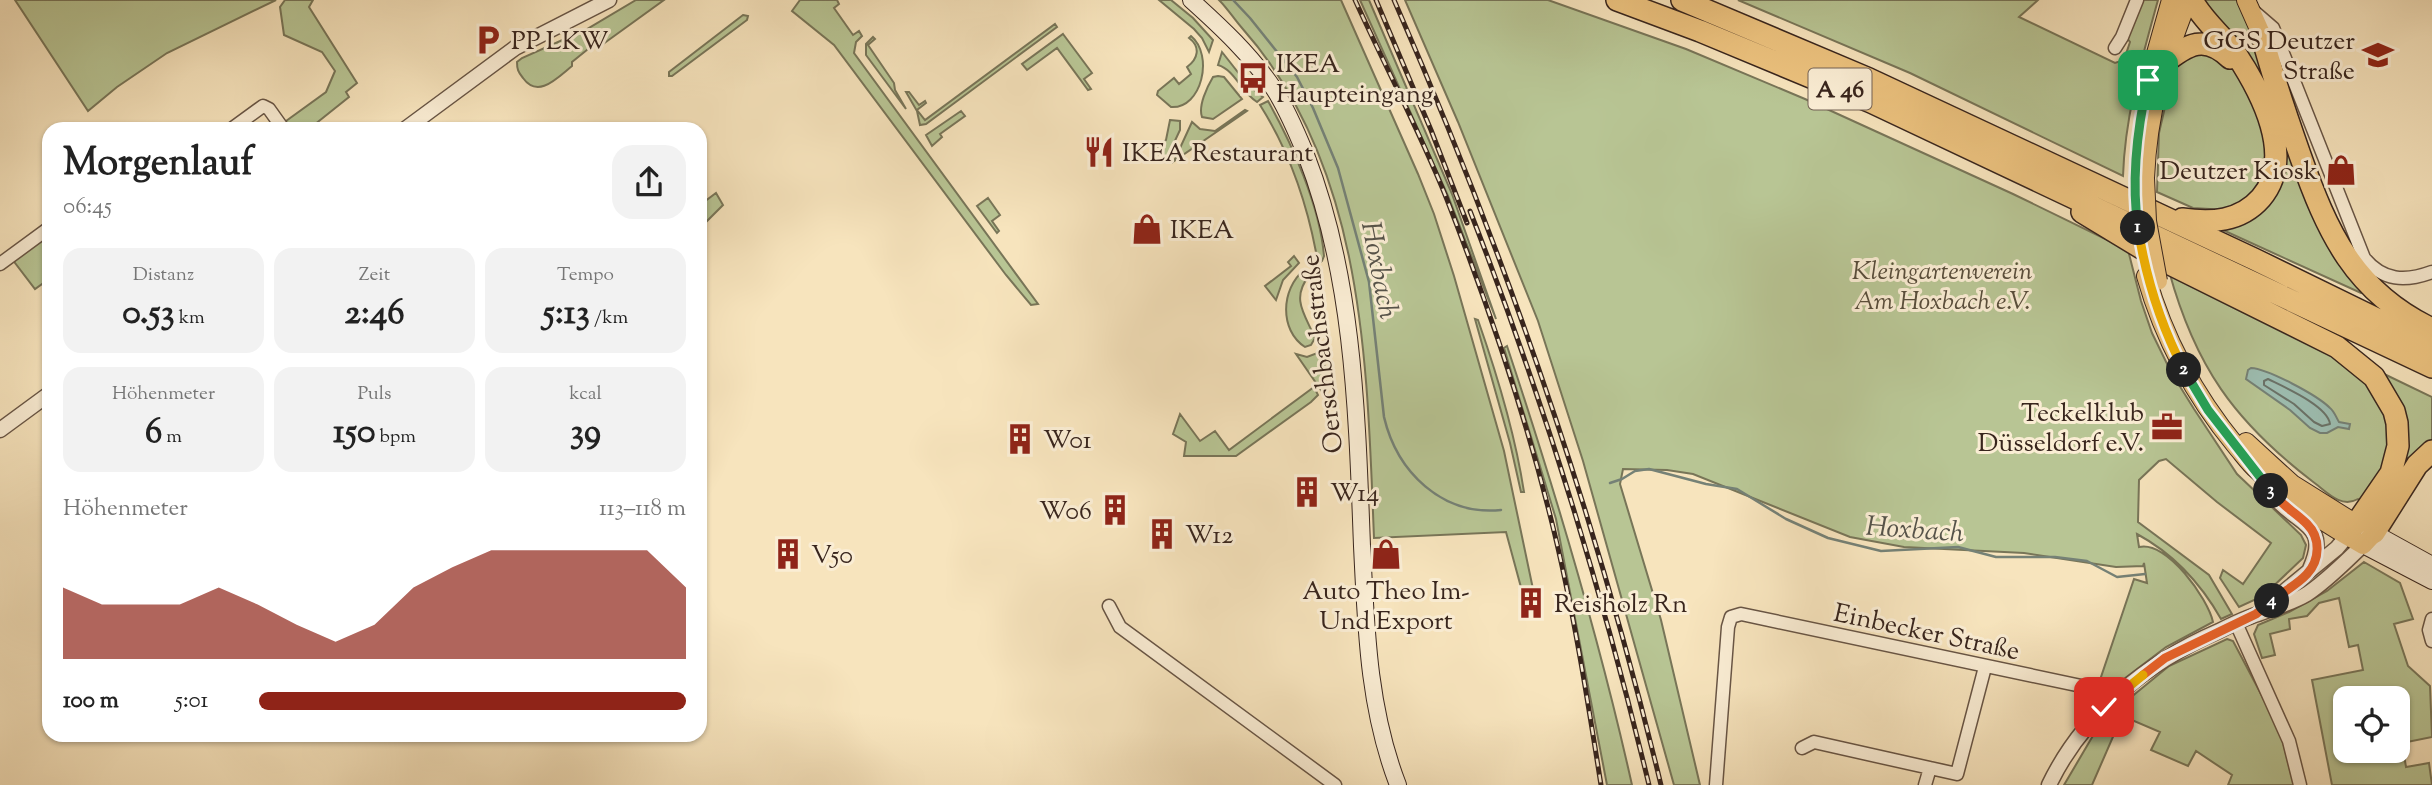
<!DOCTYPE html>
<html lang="de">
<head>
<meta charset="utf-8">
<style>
  body { margin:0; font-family:"Sorts Mill Goudy",serif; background:#f2f2f2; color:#222; height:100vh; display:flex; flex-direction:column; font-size:26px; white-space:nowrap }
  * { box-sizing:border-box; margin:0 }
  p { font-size:23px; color:#767676 }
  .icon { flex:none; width:38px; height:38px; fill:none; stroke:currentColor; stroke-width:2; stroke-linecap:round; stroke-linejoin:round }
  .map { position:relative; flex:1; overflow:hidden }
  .side { position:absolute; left:42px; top:122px; width:665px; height:620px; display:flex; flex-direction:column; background:#fff; border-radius:21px; box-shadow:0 2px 5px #0004 }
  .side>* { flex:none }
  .fabs { position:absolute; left:2333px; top:686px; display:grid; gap:14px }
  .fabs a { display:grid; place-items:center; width:77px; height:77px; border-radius:14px; background:#fff; box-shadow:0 2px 5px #0004; font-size:35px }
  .pin { position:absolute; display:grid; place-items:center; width:60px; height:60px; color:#fff; margin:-30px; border-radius:14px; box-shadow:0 4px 10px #0006 }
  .km { position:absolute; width:35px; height:35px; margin:-18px; border-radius:50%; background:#222; color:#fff; font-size:19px; line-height:35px; text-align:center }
  .round { display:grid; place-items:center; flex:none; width:74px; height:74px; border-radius:21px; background:#f2f2f2 }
  .headline { display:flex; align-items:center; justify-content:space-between; height:119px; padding:0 21px }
  h1 { font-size:38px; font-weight:800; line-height:52px }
  .stats { display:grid; grid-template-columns:repeat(3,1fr); gap:10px; height:119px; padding:7px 21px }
  .stats div { display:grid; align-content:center; border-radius:18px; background:#f2f2f2; text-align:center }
  .stats b { font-size:35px; font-weight:800 }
  .stats small { font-size:19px; font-weight:400 }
  .stats p { font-size:19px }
  .chart { height:196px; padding:14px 21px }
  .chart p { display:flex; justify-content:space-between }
  .chart svg { width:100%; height:126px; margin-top:7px; fill:#8f2418; opacity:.7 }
  ul { padding:0 21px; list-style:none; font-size:23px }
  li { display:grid; grid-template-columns:112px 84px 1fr; align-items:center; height:52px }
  li i { height:18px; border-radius:9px; background:#8f2418 }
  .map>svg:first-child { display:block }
  .green { fill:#b8c594; stroke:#787558; stroke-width:2; fill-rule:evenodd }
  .water { fill:#9dbeb2; stroke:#758176; stroke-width:2 }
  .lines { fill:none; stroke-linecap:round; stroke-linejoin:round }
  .shore { stroke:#6a7268; stroke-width:2 }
  .stream { stroke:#758176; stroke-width:2.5 }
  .minor-casing { stroke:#685545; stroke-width:15 }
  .tertiary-casing { stroke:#685545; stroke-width:17 }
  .secondary-casing { stroke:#38251d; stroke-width:18 }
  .primary-casing { stroke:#38251d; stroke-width:20 }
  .motorway-casing { stroke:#38251d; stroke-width:24 }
  .minor { stroke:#faedd4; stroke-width:12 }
  .tertiary { stroke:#faedd4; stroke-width:14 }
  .secondary { stroke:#faedd4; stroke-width:16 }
  .primary { stroke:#ecc27e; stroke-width:18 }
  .motorway { stroke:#ecc27e; stroke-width:21 }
  .rail-casing { stroke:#38251d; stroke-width:5 }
  .rail { stroke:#faedd4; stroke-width:2.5; stroke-dasharray:8; stroke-linecap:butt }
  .primary-bridge-casing { stroke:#38251d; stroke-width:20; stroke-linecap:butt }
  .primary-bridge { stroke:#ecc27e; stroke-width:18 }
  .split-1-casing { stroke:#fff; stroke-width:14 }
  .split-2-casing { stroke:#fff; stroke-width:14 }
  .split-3-casing { stroke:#fff; stroke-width:14 }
  .split-4-casing { stroke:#fff; stroke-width:14 }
  .split-5-casing { stroke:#fff; stroke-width:14 }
  .split-6-casing { stroke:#fff; stroke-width:14 }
  .split-1 { stroke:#22a559; stroke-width:9 }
  .split-2 { stroke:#f5b400; stroke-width:9 }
  .split-3 { stroke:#22a559; stroke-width:9 }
  .split-4 { stroke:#f0652b; stroke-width:9 }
  .split-5 { stroke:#f0652b; stroke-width:9 }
  .split-6 { stroke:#f5b400; stroke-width:9 }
  .labels { text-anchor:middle; stroke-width:6; stroke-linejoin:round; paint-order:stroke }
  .shield { fill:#faedd4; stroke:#726154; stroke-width:2 }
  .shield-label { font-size:24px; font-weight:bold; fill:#38251d }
  .poi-label { font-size:26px; fill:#38251d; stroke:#faedd4; text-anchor:start }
  .park-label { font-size:26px; font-style:italic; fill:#584d3b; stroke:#faedd4 }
  .street-label { font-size:26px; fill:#38251d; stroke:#faedd4 }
  .water-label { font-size:28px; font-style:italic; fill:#56534a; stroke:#faedd4 }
</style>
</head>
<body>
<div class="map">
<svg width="2432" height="785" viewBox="0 0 2432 785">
  <rect width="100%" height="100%" fill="#f7e4bd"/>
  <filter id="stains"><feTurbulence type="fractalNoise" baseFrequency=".00286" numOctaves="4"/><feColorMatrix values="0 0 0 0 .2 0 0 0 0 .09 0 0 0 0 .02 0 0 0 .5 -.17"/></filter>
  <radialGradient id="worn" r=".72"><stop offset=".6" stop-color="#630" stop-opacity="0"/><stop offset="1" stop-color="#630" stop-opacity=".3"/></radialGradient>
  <!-- green -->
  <path class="green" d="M 15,0 L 276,0 L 167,53 L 117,87 L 88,111 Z
    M 285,0 L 313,0 L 309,7 L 357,83 L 346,92 L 349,97 L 314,125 L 316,129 L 290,129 L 286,121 L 326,92 L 335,71 L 322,52 L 284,35 L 280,7 Z
    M 636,0 L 664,0 L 599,47 L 593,45 L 572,62 L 572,66 C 557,78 538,99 523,78 C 518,72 517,69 517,62 L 522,58 L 587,29 Z
    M 800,0 L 837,0 L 839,4 L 834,8 L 853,35 L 859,31 L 862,36 L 856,42 L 854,53 L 1038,304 L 1031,305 L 1006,275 L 834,45 L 792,11 Z
    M 1159,0 L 1171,0 L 1193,18 L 1213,40 L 1209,52 L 1202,38 L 1194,29 Z
    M 1219,0 L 1341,0 L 1418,174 L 1434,214 L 1454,276 L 1504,451 L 1533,589 L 1522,591 L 1506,532 L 1374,538 C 1367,364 1365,166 1242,28 C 1234,19 1228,9 1219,0 Z
    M 1360,0 L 1369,0 L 1452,194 L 1496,319 L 1448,196 Z
    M 1405,0 L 1548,0 L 1686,49 L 1805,99 L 2013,194 L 2128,250 L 2141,301 L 2152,333 L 2171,372 L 2194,409 L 2237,474 L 2301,535 L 2306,545 L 2303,558 L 2263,596 L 2239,607 L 2220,578 L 2223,570 L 2243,584 L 2271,543 L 2217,502 L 2166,459 L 2159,461 L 2139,480 L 2138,522 L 2209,575 L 2232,614 L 2221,619 C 2200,582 2174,554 2137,534 L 2139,547 C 2167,540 2208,599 2213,622 L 2166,647 L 2112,688 L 2099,683 L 2134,579 L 2147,583 L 2144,563 L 2143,566 L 2116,567 L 2024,553 L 1904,547 L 1850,537 L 1693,474 L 1667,470 L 1623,469 L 1620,484 L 1661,620 L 1700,785 L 1674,785 L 1583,461 L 1538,321 L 1458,122 Z
    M 1738,0 L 2038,0 L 2019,17 L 2115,63 L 2124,60 L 2130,42 L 2127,38 L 2141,0 L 2158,0 C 2142,58 2125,115 2123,176 L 1910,73 Z
    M 2203,0 L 2240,0 L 2364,289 L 2361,293 L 2214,226 L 2236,221 L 2282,152 Z
    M 743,15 L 748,16 L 747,20 L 672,76 L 669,76 L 669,72 Z
    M 1055,24 L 1057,27 L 926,124 L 920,125 L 917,111 L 906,92 L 909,92 L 919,105 L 925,101 L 926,103 L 917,110 L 925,120 Z
    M 1063,34 L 1092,73 L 1084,79 L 1091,89 L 1088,90 L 1057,48 L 1027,70 L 1022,64 Z
    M 1191,36 C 1214,55 1202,109 1171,107 L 1157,95 L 1158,91 L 1174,78 L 1179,84 L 1191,74 L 1187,67 C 1198,59 1201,47 1189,38 Z
    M 873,37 L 875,39 L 868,45 L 894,83 L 895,90 L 906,109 L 866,55 L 866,44 Z
    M 1222,52 L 1248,85 L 1263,97 L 1257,102 C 1241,92 1235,70 1218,65 Z
    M 2200,52 L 2233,65 L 2271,138 L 2263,188 L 2227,210 L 2193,208 L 2157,192 L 2159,133 L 2174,68 L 2177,63 Z
    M 1218,76 L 1224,77 L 1242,99 L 1213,119 L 1202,117 C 1198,106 1207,87 1213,77 Z
    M 1268,101 C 1292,144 1320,206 1324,256 L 1322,261 L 1314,268 L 1311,265 L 1316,258 L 1316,252 C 1306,200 1288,149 1260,105 Z
    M 1245,110 L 1247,111 L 1174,161 L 1192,122 L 1200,129 L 1215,131 Z
    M 961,111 L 965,116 L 940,134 L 942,137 L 932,146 L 926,135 Z
    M 1170,120 L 1180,121 L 1180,130 L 1165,162 L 1155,149 L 1166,140 Z
    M 716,193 L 723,205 L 704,224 L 701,223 L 700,205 Z
    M 988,198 L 1000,215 L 992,221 L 999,231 L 997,233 L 977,206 Z
    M 49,231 L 49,279 L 35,289 L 12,259 Z
    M 1294,256 L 1299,263 L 1283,280 L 1276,300 L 1265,286 L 1291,266 L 1288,262 Z
    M 1304,270 L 1309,276 C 1290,299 1306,316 1315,338 L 1311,345 L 1305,347 C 1279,330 1281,289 1304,270 Z
    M 2169,271 L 2354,367 L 2384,407 L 2390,438 L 2382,470 L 2363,501 L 2358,499 C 2340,509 2326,491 2312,481 C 2234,421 2195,366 2169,271 Z
    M 1475,319 L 1478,320 C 1498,377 1515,433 1524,492 L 1521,492 L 1510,443 Z
    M 1507,346 C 1555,490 1599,637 1632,785 L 1607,785 L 1556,519 L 1504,348 Z
    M 1320,352 C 1326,366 1328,379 1323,393 L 1296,354 L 1307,357 Z
    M 2380,372 L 2432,397 L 2432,444 L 2396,479 Z
    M 1314,387 L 1318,395 L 1311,402 L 1236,456 L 1184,456 L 1186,442 L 1173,434 L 1180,414 L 1200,441 L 1215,431 L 1229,450 Z
    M 2364,562 L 2400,583 L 2413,619 L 2394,624 L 2408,666 L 2430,686 L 2432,737 L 2402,743 L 2406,767 L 2429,763 L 2432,785 L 2332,785 L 2312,680 L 2363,670 L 2358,645 L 2349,647 L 2339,598 L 2319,603 L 2307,616 L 2289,619 L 2290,629 L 2270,634 L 2275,655 L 2262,658 L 2254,634 L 2258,625 L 2289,612 L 2327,591 ZM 2345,698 L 2398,698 L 2398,751 L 2345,751 Z
    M 2227,639 L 2233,641 L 2271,713 L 2283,742 L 2294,785 L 2228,785 L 2232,775 L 2196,751 L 2188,766 L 2151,750 L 2160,732 L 2113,712 L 2169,666 Z
    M 2104,717 L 2119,723 L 2092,785 L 2064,785 Z"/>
  <!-- water -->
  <path class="water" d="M 2251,368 C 2268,369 2317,395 2330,408 C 2334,411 2336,417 2339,422 L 2350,424 L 2349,429 L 2338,427 L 2327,433 L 2320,433 L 2310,428 L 2290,410 L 2246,379 L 2248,370 Z"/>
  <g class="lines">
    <!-- shore -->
    <path class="shore" d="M 2268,379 C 2284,387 2328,406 2330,424 L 2322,426 L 2314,422 L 2294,404 L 2264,385 L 2264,381 Z"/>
    <!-- stream -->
    <path class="stream" d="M 1233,0 L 1250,18 L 1297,77 L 1313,108 L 1338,168 L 1369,282 L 1384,417 C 1397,472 1442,516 1501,510
      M 1610,483 L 1622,479 L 1635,471 L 1649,469 L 1706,484 L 1737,489 L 1786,519 L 1828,538 L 1881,551 L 1958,547 L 1996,557 L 2055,557 L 2087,561 L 2117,577 L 2145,574"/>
    <defs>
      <path id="minor" d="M 2251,9 L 2273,28 L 2364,258 C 2383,281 2405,282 2432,272
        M 2115,48 L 2122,37 L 2137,0
        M 230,130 L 263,106 L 269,109 L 284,130
        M 0,264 L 49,228
        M 1109,606 L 1120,627 L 1335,785
        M 2432,619 L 2429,630 L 2432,641
        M 2236,623 L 2289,741 L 2300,785
        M 1802,748 L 1814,742 L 1930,768
        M 1716,785 L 1728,627 L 1731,617 L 1741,614 L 2086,687 L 2110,702
        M 1925,785 L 1930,768 L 1957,774 L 1985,667"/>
      <path id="tertiary" d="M 404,130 L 515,48 L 609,0
        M 0,430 L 49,394
        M 2265,482 C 2269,488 2273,496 2278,501 C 2303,527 2329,526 2310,569
        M 2263,609 L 2337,548 L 2352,530
        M 2049,785 C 2083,714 2147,662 2219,631 C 2231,625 2245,618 2258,614 C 2274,608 2292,603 2307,594 C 2328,580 2345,562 2363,545"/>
      <path id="secondary" d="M 1191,0 C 1221,27 1251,55 1274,89 C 1287,109 1297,133 1306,155 C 1354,278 1357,415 1362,546 C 1366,627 1368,708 1398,785
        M 2367,529 L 2432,565
        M 2363,545 L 2432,581"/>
      <path id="primary" d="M 2246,0 L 2262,36
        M 2153,64 L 2171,0
        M 2145,178 C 2148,109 2163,64 2188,0
        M 2146,276 C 2164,339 2194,395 2236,446 C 2243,454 2249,463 2257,470 C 2288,499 2326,524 2363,545 L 2374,533
        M 2246,442 L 2292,484 L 2356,524"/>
      <path id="motorway" d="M 1617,0 L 1700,31 L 1871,102 L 2432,367
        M 1682,0 L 1869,79 L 2254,259 L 2432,346
        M 2262,36 C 2273,77 2286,115 2300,155 C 2327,232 2354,292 2432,329
        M 2164,63 C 2188,44 2205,34 2230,58
        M 2082,212 L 2158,258 L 2337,347 L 2374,377 L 2394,411 L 2397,423 L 2398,446 L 2391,473 L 2356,524
        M 2182,219 C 2211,223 2240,222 2261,198 C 2296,157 2261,92 2236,54 C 2222,35 2203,21 2192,0
        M 2374,533 L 2417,465 L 2432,451"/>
    </defs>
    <!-- minor casing -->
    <use href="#minor" class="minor-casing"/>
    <!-- tertiary casing -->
    <use href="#tertiary" class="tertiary-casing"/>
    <!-- secondary casing -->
    <use href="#secondary" class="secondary-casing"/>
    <!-- primary casing -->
    <use href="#primary" class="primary-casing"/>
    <!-- motorway casing -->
    <use href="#motorway" class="motorway-casing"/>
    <!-- minor -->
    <use href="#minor" class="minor"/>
    <!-- tertiary -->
    <use href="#tertiary" class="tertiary"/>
    <!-- secondary -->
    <use href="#secondary" class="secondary"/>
    <!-- primary -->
    <use href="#primary" class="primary"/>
    <!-- motorway -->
    <use href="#motorway" class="motorway"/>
    <defs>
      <path id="rail" d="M 1355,0 C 1385,66 1419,130 1446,197 C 1487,302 1524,410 1551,519 C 1573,607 1587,696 1601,785
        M 1376,0 L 1431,130 L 1467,223
        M 1394,0 C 1505,253 1596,516 1661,785
        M 1470,211 C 1543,398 1602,590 1649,785"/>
    </defs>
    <!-- rail casing -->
    <use href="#rail" class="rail-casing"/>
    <!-- rail -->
    <use href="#rail" class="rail"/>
    <defs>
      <path id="primary-bridge" d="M 2145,178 L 2147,221 L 2158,281"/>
    </defs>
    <!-- primary-bridge casing -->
    <use href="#primary-bridge" class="primary-bridge-casing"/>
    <!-- primary-bridge -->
    <use href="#primary-bridge" class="primary-bridge"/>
  </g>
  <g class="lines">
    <defs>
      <path id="split-1" d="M 2138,228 C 2131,179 2137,129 2148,80"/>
      <path id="split-2" d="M 2138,228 C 2146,279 2160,324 2184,370"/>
      <path id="split-3" d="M 2184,370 L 2208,410 L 2271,491"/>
      <path id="split-4" d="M 2271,491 C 2281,505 2295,512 2307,524 C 2321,538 2320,560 2307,574 C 2298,584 2283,592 2272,601"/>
      <path id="split-5" d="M 2143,675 L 2165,658 L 2256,614 L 2272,601"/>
      <path id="split-6" d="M 2104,707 L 2143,675"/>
    </defs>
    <!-- split-1 casing -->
    <use href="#split-1" class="split-1-casing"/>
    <!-- split-2 casing -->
    <use href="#split-2" class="split-2-casing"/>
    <!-- split-3 casing -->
    <use href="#split-3" class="split-3-casing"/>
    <!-- split-4 casing -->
    <use href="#split-4" class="split-4-casing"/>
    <!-- split-5 casing -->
    <use href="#split-5" class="split-5-casing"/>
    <!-- split-6 casing -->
    <use href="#split-6" class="split-6-casing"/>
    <!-- split-1 -->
    <use href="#split-1" class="split-1"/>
    <!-- split-2 -->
    <use href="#split-2" class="split-2"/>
    <!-- split-3 -->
    <use href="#split-3" class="split-3"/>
    <!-- split-4 -->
    <use href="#split-4" class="split-4"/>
    <!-- split-5 -->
    <use href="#split-5" class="split-5"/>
    <!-- split-6 -->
    <use href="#split-6" class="split-6"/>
  </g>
  <!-- icons -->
  <defs>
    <symbol id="parking-bare" viewBox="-9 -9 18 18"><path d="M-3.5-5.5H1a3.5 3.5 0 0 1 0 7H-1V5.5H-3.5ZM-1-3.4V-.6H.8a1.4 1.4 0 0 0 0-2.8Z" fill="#8f2418" stroke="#faedd4" stroke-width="2.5" paint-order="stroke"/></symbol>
    <symbol id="school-bare" viewBox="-9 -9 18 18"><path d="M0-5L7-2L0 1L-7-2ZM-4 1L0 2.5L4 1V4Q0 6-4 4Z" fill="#8f2418" stroke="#faedd4" stroke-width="2.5" paint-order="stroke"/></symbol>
    <symbol id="bus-bare" viewBox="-9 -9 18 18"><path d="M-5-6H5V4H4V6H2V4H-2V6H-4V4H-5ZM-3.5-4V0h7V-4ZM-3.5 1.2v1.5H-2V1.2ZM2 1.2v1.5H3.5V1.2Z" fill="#8f2418" stroke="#faedd4" stroke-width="2.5" paint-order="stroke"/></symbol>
    <symbol id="restaurant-bare" viewBox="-9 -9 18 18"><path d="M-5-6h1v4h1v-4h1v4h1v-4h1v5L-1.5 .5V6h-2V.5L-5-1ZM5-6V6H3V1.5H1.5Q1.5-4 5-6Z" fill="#8f2418" stroke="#faedd4" stroke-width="2.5" paint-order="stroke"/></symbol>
    <symbol id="shop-bare" viewBox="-9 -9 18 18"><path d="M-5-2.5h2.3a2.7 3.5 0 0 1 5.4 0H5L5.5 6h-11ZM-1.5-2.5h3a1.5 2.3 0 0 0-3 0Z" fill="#8f2418" stroke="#faedd4" stroke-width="2.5" paint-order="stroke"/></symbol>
    <symbol id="office-bare" viewBox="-9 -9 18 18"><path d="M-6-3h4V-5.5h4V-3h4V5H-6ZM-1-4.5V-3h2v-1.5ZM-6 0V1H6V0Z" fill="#8f2418" stroke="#faedd4" stroke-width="2.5" paint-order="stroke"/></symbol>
    <symbol id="building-bare" viewBox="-9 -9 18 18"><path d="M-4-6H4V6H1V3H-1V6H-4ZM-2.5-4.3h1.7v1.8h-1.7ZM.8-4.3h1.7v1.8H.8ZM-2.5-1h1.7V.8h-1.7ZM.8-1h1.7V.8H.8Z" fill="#8f2418" stroke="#faedd4" stroke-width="2.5" paint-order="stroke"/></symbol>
  </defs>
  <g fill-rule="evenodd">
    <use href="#parking-bare" x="466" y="18" width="44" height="44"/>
    <use href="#school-bare" x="2356" y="33" width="44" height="44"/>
    <use href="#bus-bare" x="1231" y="56" width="44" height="44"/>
    <use href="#restaurant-bare" x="1077" y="130" width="44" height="44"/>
    <use href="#shop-bare" x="2319" y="148" width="44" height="44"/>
    <use href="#shop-bare" x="1125" y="207" width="44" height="44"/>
    <use href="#office-bare" x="2145" y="405" width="44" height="44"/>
    <use href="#building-bare" x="998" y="417" width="44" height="44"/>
    <use href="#building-bare" x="1285" y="470" width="44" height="44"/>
    <use href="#building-bare" x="1093" y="488" width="44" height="44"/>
    <use href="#building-bare" x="1140" y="512" width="44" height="44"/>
    <use href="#building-bare" x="766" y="532" width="44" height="44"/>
    <use href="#shop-bare" x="1364" y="532" width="44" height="44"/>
    <use href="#building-bare" x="1509" y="581" width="44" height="44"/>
  </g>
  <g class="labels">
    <!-- shield labels -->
    <rect class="shield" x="1808.5" y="68.5" width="63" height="41" rx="5"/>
    <g class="shield-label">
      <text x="1840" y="97">A 46</text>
    </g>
    <!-- poi labels -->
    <g class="poi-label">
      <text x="511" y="49">PP LKW</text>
      <text x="2355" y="49" text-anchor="end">GGS Deutzer<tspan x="2355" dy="30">Straße</tspan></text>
      <text x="1276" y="72">IKEA<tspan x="1276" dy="30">Haupteingang</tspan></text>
      <text x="1122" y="161">IKEA Restaurant</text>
      <text x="2318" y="179" text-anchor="end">Deutzer Kiosk</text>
      <text x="1170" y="238">IKEA</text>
      <text x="2144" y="421" text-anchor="end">Teckelklub<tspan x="2144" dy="30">Düsseldorf e.V.</tspan></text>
      <text x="1043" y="448">W01</text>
      <text x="1330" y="501">W14</text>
      <text x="1092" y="519" text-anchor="end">W06</text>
      <text x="1185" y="543">W12</text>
      <text x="811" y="563">V50</text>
      <text x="1386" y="599" text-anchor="middle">Auto Theo Im-<tspan x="1386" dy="30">Und Export</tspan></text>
      <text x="1554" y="612">Reisholz Rn</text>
    </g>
    <!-- park labels -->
    <g class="park-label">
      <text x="1942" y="279">Kleingartenverein<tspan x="1942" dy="30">Am Hoxbach e.V.</tspan></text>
    </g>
    <!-- street labels -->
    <g class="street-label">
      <text transform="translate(1321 354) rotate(-97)" y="9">Oerschbachstraße</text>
      <text transform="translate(1927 631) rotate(12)" y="9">Einbecker Straße</text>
    </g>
    <!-- water labels -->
    <g class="water-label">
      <text transform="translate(1381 270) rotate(79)" y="10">Hoxbach</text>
      <text transform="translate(1915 528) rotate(4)" y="10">Hoxbach</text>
    </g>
  </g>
  <rect width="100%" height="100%" filter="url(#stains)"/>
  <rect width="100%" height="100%" fill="url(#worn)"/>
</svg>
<div class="fabs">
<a><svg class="icon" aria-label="locate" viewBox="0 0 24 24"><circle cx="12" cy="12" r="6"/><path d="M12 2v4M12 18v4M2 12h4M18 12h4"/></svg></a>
</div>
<div class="pin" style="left:2148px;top:80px;background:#1e9e55"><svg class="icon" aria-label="arrive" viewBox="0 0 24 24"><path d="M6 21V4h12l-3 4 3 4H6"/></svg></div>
<div class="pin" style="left:2104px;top:707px;background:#d93025"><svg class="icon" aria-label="check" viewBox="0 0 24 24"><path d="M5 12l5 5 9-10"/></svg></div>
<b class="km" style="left:2138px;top:228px">1</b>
<b class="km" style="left:2184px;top:370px">2</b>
<b class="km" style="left:2271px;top:491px">3</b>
<b class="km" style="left:2272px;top:601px">4</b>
<section class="side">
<div class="headline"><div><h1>Morgenlauf</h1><p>06:45</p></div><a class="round"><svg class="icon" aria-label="share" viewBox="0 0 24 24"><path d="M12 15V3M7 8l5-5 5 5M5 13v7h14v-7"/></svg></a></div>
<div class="stats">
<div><p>Distanz</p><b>0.53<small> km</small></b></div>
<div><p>Zeit</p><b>2:46</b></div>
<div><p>Tempo</p><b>5:13<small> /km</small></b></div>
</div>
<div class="stats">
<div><p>Höhenmeter</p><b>6<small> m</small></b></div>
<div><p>Puls</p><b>150<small> bpm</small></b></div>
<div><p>kcal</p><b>39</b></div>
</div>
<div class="chart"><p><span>Höhenmeter</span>113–118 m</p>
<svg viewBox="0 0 160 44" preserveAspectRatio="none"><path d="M0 44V19L10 25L20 25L30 25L40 19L50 25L60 32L70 38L80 32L90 19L100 12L110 6L120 6L130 6L140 6L150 6L160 19V44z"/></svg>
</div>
<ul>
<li><b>100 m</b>5:01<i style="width:100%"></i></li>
</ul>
</section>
</div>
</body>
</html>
